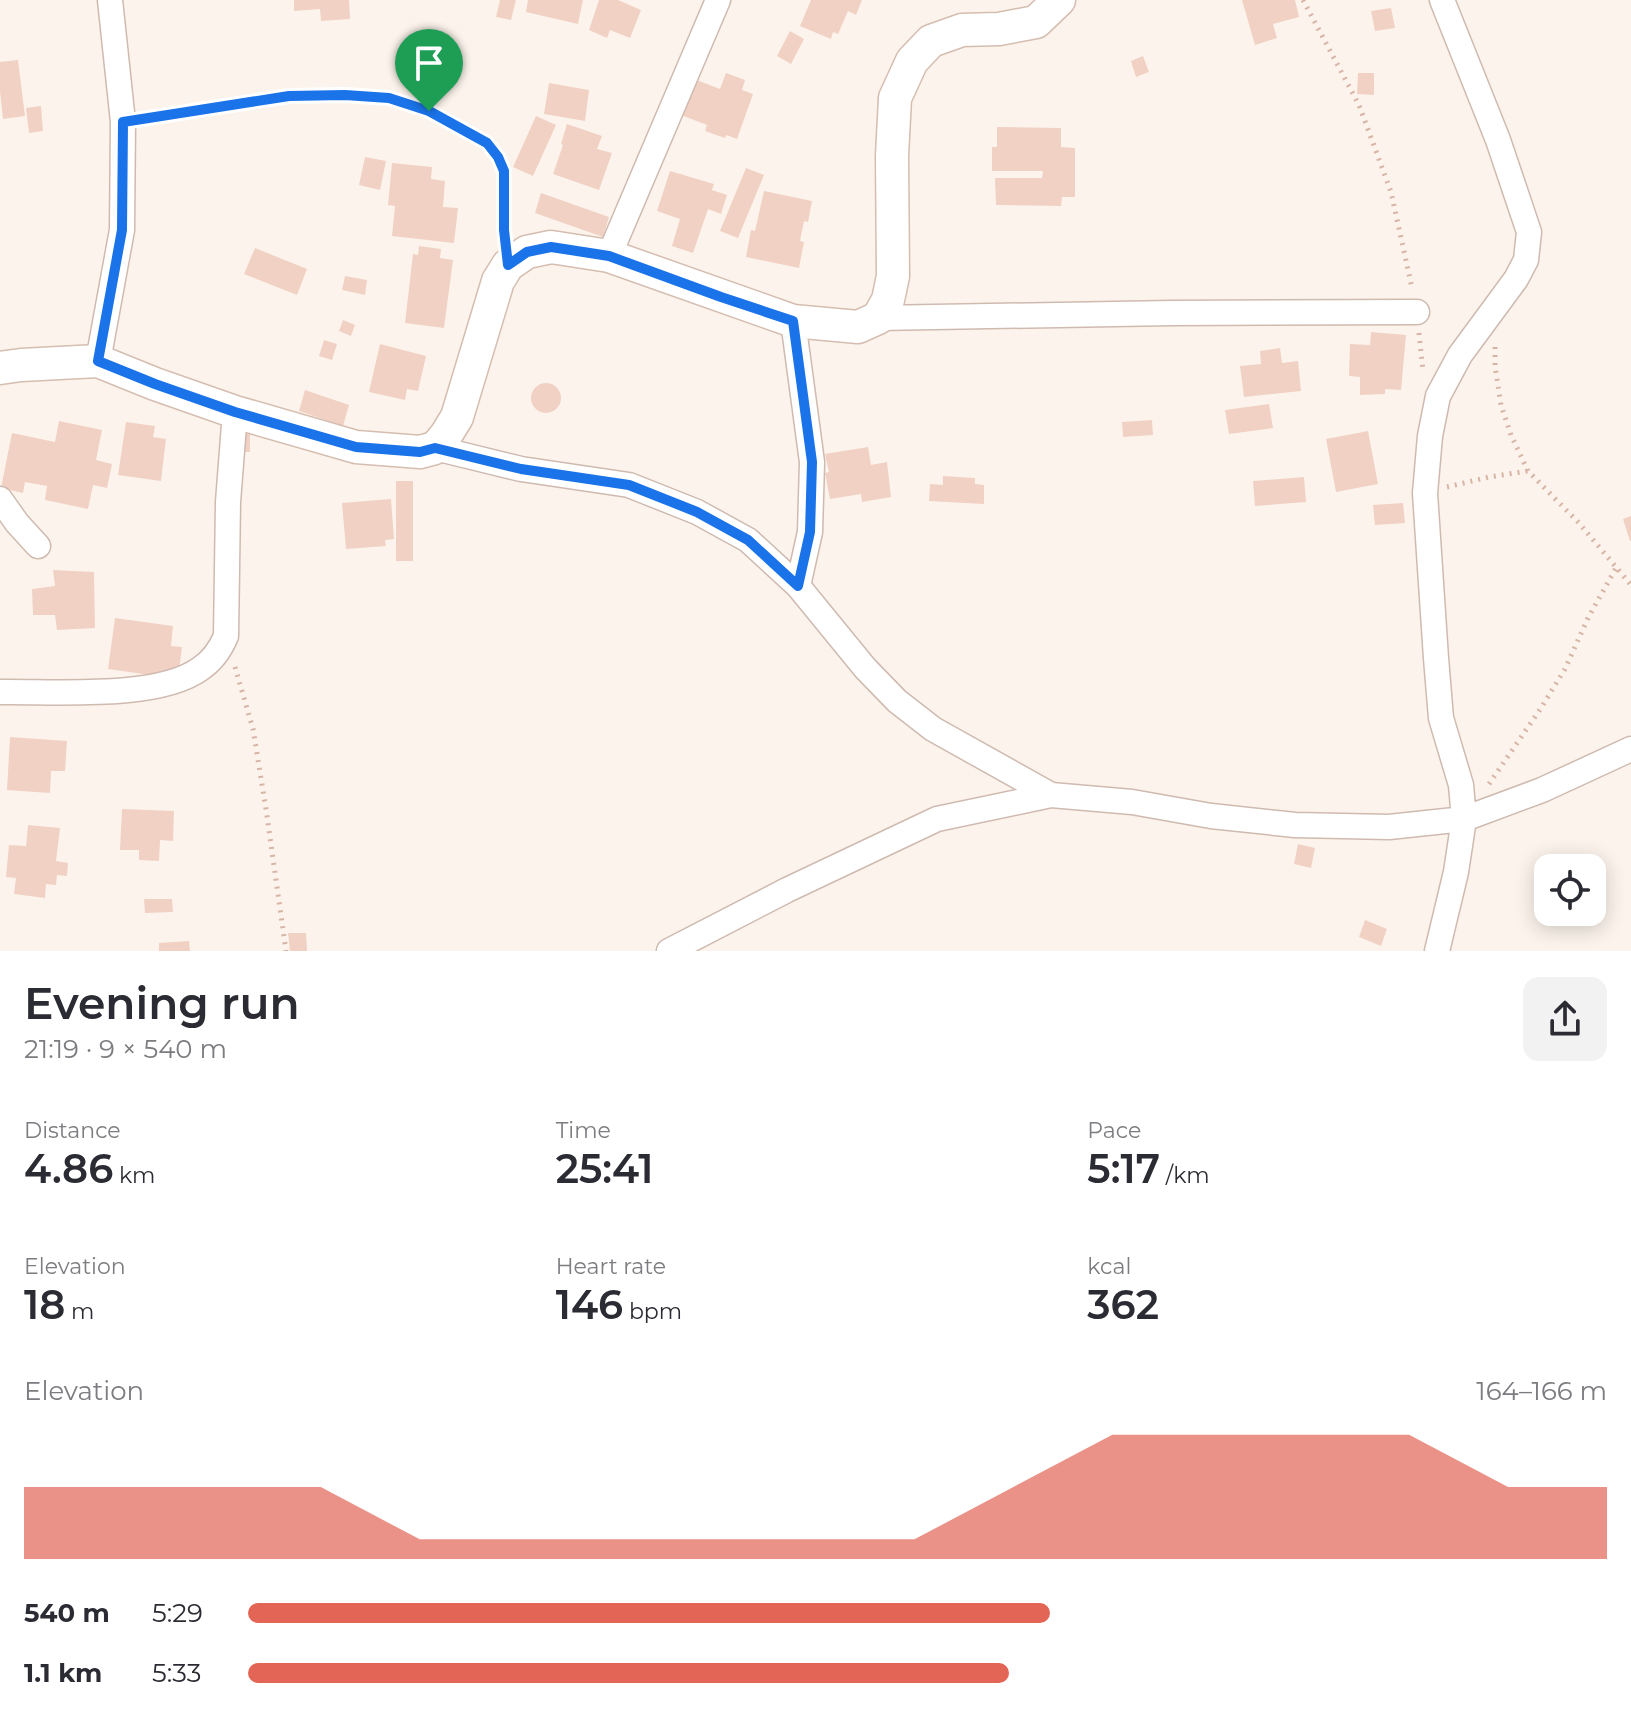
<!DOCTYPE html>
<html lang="en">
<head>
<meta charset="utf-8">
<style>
  body { margin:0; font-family:Montserrat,sans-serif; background:#f2f2f3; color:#2b2b33; height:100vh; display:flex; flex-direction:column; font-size:30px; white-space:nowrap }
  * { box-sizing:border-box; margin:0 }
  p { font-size:26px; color:#7c7c81 }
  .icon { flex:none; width:44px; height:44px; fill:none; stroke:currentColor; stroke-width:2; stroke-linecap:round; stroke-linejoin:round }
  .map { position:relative; height:951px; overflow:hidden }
  .panel { display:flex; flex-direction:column; background:#fff; flex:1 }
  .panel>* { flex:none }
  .controls { position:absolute; left:1534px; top:854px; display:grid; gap:16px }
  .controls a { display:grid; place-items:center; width:72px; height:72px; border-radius:16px; background:#fff; box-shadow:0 4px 20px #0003; font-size:40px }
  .pin { position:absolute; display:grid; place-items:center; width:68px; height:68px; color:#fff; margin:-82px -34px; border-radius:50% 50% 50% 0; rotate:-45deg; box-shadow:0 0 8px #0007 }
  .pin .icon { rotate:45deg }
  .round { display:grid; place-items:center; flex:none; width:84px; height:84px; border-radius:16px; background:#f2f2f3 }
  .summary { display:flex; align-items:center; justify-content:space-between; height:136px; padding:0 24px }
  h1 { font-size:44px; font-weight:600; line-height:60px }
  .figures { display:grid; grid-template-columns:repeat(3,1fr); gap:12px; height:136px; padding:8px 24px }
  .figures div { display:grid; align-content:center }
  .figures b { font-size:40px; font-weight:600 }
  .figures small { font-size:22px; font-weight:400 }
  .figures p { font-size:22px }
  .chart { height:224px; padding:16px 24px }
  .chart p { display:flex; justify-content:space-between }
  .chart svg { width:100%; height:144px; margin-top:8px; fill:#e26555; opacity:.7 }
  ul { padding:0 24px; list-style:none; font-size:26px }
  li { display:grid; grid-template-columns:128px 96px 1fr; align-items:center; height:60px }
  li i { height:20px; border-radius:10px; background:#e26555 }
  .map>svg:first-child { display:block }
  .building { fill:#f1d1c4 }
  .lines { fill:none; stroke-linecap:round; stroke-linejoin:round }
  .street-casing { stroke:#cfbab0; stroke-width:27 }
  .secondary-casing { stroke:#d5bdb0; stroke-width:35 }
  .path { stroke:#d7b4a6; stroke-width:5; stroke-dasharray:2 6; stroke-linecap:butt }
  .street { stroke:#fff; stroke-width:24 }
  .secondary { stroke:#fff; stroke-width:32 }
  .route-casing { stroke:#fff; stroke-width:16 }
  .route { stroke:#1a73e8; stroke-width:10 }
</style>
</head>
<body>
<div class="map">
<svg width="1631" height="951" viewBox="0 0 1631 951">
  <rect width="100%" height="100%" fill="#fcf4ec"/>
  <!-- building -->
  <path class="building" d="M 294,0 L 349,0 L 350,19 L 321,21 L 320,9 L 294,11 Z
    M 500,0 L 516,0 L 511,20 L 496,17 Z
    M 528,0 L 583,0 L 578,24 L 526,12 Z
    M 599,0 L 618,0 L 641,10 L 630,38 L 610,30 L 607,38 L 589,30 Z
    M 811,0 L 862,0 L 856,15 L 848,11 L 838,34 L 833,32 L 831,39 L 800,26 Z
    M 1242,0 L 1295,0 L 1299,17 L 1273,24 L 1277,38 L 1255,45 Z
    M 1391,8 L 1395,28 L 1375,31 L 1371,11 Z
    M 790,31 L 804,39 L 791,64 L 777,56 Z
    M 1143,56 L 1149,72 L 1136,77 L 1131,61 Z
    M 18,60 L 25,116 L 3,119 L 0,91 L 0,62 Z
    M 726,73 L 745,80 L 742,90 L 753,94 L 737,139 L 726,135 L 725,138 L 705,131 L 707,125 L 681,115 L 694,79 L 720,89 Z
    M 1358,73 L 1374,73 L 1374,95 L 1357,94 Z
    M 549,83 L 589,90 L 585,121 L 544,114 Z
    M 41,106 L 43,131 L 29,133 L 26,108 Z
    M 536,116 L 556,125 L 533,176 L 513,167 Z
    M 567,124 L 602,136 L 597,149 L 612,153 L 599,190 L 553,174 L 563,145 L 561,144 Z
    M 997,127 L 1061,128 L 1061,147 L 1075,148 L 1075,197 L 1062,197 L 1061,206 L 996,205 L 995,178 L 1042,178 L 1043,171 L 992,171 L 992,147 L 997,147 Z
    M 365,157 L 386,161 L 380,190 L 359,185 Z
    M 392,163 L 432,167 L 431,179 L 445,181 L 443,207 L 458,208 L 454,243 L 392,236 L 395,206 L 388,205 Z
    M 746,168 L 764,175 L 738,238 L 720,231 Z
    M 670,171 L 714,184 L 712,190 L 727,195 L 721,214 L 708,209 L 693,253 L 672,246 L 680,219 L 657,211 Z
    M 764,191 L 812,201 L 808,222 L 804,221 L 800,241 L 804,242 L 799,268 L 746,257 L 751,230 L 755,231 Z
    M 541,193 L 609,217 L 603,237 L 535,213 Z
    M 419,246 L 441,249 L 440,258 L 453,260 L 444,328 L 405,323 L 413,254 L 418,255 Z
    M 255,248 L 307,269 L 297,295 L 244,274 Z
    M 345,276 L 367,280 L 365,295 L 342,290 Z
    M 343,320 L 355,325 L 351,336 L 339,331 Z
    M 1371,332 L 1406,335 L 1401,390 L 1385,389 L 1385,394 L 1360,395 L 1360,377 L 1349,376 L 1350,344 L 1370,345 Z
    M 324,340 L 337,344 L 332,360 L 319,356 Z
    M 380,344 L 426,356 L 418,391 L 407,389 L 405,400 L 369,392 Z
    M 1280,348 L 1282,363 L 1298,361 L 1301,391 L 1244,397 L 1240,366 L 1261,364 L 1260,351 Z
    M531 398a15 15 0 1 1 30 0a15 15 0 1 1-30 0Z
    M 305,390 L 349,405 L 343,426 L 299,411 Z
    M 1269,404 L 1273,428 L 1229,434 L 1225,410 Z
    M 1152,420 L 1153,435 L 1123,437 L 1122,422 Z
    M 59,421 L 102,430 L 96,460 L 112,464 L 107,488 L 93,485 L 88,509 L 45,500 L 47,486 L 25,482 L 23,493 L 1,488 L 12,433 L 55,442 Z
    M 126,422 L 155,426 L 153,437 L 166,439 L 161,481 L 118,475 Z
    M 240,428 L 250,433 L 250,452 L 238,452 Z
    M 1368,431 L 1378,484 L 1336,492 L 1326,439 Z
    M 868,447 L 871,465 L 887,462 L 891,497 L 862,502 L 861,494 L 830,499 L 825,473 L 829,472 L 825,454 Z
    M 943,476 L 975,478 L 975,484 L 984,485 L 984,504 L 929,501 L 930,484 L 943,485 Z
    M 1304,477 L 1306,502 L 1255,506 L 1253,481 Z
    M 396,481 L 413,481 L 413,561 L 396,561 Z
    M 391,499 L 394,539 L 385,540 L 386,546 L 346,549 L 342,503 Z
    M 1403,503 L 1405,523 L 1375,525 L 1373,505 Z
    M 1631,516 L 1631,541 L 1630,541 L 1623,519 Z
    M 53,570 L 94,572 L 95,628 L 57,630 L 55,615 L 33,615 L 32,589 L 55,586 Z
    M 115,618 L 173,626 L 171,646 L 182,647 L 178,679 L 108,669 Z
    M 10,737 L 67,741 L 65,771 L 51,771 L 50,793 L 7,790 Z
    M 122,809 L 174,811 L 173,841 L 160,840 L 159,861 L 139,860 L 139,850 L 120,850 Z
    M 28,825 L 60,828 L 56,861 L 68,863 L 67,876 L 57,875 L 56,885 L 46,884 L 45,898 L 14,894 L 16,878 L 6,877 L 9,845 L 26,846 Z
    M 1298,844 L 1315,848 L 1311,868 L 1294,864 Z
    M 144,899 L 172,899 L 173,912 L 145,913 Z
    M 1365,920 L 1387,929 L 1381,946 L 1359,937 Z
    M 288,933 L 306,933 L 307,951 L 290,951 Z
    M 189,941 L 190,951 L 159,951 L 159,943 Z"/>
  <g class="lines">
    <defs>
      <path id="street" d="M 609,256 L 718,0
        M 878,318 L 1172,313 L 1417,312
        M 793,321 L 812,462 L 810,532 L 798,586
        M 98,361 L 122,230 L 123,122 L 110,0
        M 435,448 L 521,469 L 629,485 L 697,512 L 748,540 L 798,586 L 865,668 L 897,701 L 933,729 L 1051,795
        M 0,499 L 17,523 L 38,546
        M 0,692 C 53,691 157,700 200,669 C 212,661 221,648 226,636 L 228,502 L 235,412
        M 669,951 L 787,890 L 937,819 L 1051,795 L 1132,802 L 1211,816 L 1295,825 L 1389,827 L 1464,819 L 1542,790 L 1631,749
        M 1437,951 L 1456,872 L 1464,819 L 1461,785 L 1441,718 L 1436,658 L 1425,493 L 1430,436 L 1438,396 L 1460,355 L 1516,279 L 1526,260 L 1529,232 L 1498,140 L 1442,0"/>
      <path id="secondary" d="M 0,368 L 21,365 L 98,361 L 155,384 L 235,412 L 356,447 L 420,452 L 435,448 L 446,435 L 457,417 L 498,281 L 508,265 L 527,252 L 551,247 L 609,256 L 793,321 L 858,327 L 878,318 L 888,300 L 893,276 L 892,156 L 895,98 L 912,61 L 931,41 L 962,30 L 999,29 L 1036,22 L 1059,0"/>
    </defs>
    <!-- street casing -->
    <use href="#street" class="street-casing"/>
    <!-- secondary casing -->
    <use href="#secondary" class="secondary-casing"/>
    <!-- path -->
    <path class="path" d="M 1303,0 L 1359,105 L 1391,192 L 1412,288
      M 143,119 C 220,107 310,86 387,98 C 411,101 434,114 455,125 C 471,134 489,141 498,158 C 511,181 501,211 504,236
      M 1419,333 L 1423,371
      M 1495,347 L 1495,366 L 1501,405 L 1511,435 L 1528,471 L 1579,523 L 1631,585
      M 1447,487 L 1489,477 L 1528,471
      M 235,667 L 253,729 L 266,809 L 286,951
      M 1489,784 L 1541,708 L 1565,669 L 1588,618 L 1616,568"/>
    <!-- street -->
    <use href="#street" class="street"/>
    <!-- secondary -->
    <use href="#secondary" class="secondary"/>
  </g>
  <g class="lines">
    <defs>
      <path id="route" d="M 345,95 L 389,98 L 429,111 L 487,143 L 498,157 L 504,171 L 504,230 L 508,265 L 527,252 L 551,247 L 609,256 L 721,297 L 793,321 L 812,462 L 810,532 L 798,586 L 748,540 L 697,512 L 629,485 L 521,469 L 435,448 L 420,452 L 356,447 L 235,412 L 155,384 L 98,361 L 122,230 L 123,122 L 289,96 Z"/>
    </defs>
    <!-- route casing -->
    <use href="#route" class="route-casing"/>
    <!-- route -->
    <use href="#route" class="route"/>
  </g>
</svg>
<div class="controls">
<a><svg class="icon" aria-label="locate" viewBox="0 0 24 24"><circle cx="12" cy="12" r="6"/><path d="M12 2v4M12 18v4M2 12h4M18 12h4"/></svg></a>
</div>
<div class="pin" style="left:429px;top:111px;background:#1e9e55"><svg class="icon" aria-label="arrive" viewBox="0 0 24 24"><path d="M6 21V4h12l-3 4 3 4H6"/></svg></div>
</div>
<section class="panel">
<div class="summary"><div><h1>Evening run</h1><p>21:19 · 9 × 540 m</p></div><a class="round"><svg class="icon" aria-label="share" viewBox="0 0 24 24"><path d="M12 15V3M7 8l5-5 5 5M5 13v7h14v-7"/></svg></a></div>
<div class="figures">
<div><p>Distance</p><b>4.86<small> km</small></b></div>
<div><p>Time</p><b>25:41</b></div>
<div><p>Pace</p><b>5:17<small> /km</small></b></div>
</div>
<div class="figures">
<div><p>Elevation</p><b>18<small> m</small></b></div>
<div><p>Heart rate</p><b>146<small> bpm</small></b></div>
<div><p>kcal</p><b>362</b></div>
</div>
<div class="chart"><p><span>Elevation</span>164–166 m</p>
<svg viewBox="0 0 160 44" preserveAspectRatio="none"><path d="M0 44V22L10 22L20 22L30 22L40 38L50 38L60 38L70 38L80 38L90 38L100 22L110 6L120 6L130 6L140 6L150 22L160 22V44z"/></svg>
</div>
<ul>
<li><b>540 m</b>5:29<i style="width:59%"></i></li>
<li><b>1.1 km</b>5:33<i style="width:56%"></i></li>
</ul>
</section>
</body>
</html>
